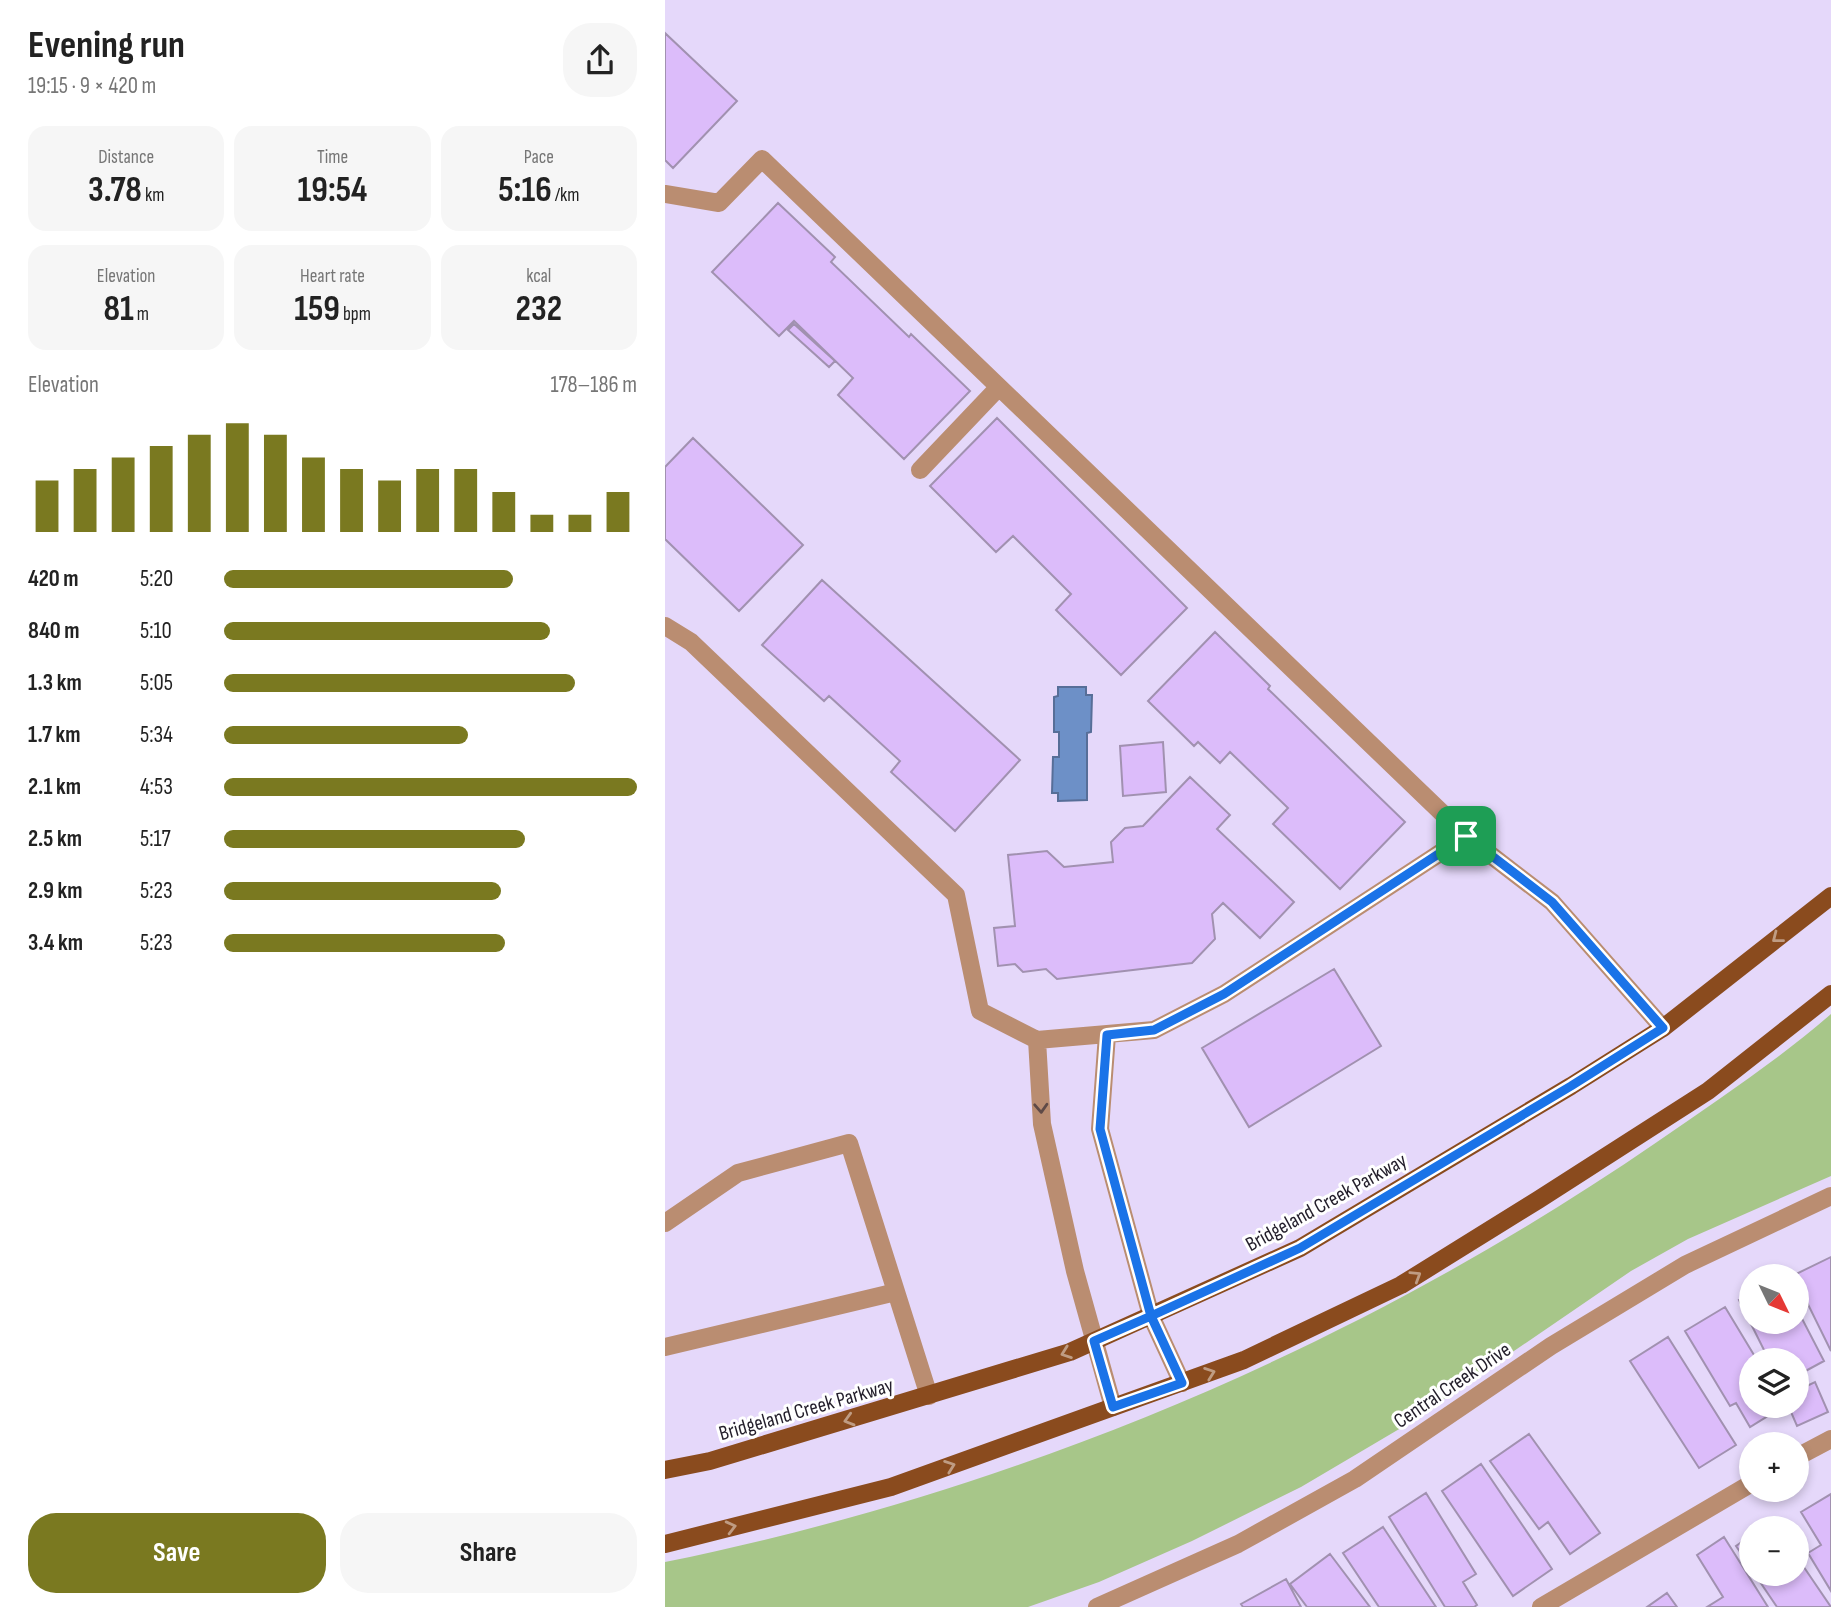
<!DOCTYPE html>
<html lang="en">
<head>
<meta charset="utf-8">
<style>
  body { margin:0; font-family:"Sofia Sans Condensed",sans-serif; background:#f6f6f6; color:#222; height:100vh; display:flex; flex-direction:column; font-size:26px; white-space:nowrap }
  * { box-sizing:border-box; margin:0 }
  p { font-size:23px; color:#767676 }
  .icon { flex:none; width:38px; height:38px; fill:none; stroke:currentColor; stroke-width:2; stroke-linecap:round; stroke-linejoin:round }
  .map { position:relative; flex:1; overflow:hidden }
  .details { display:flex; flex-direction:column; background:#fff; width:665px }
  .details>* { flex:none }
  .needle { width:46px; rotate:133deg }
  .tools { position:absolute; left:1074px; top:1264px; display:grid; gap:14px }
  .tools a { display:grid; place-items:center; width:70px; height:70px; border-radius:50%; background:#fff; box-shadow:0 4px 10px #0003; font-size:35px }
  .pin { position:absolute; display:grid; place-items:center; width:60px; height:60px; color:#fff; margin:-30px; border-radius:14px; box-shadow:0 4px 10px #0006 }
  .round { display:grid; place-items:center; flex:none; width:74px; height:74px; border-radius:28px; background:#f6f6f6 }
  .headline { display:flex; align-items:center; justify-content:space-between; height:119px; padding:0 28px }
  h1 { font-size:38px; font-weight:700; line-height:52px }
  .figures { display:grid; grid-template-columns:repeat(3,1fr); gap:10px; height:119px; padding:7px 28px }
  .figures div { display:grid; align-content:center; border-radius:18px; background:#f6f6f6; text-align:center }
  .figures b { font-size:35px; font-weight:700 }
  .figures small { font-size:19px; font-weight:400 }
  .figures p { font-size:19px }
  .chart { height:196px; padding:14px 28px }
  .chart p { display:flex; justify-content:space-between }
  .chart svg { width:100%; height:126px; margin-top:7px; stroke:#7a7920; stroke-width:6 }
  .button { display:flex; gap:14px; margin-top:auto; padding:14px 28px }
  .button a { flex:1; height:80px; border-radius:28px; background:#7a7920; color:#fff; font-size:28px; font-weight:700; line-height:80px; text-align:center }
  .button a+a { background:#f6f6f6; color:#222 }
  ul { padding:0 28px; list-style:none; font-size:23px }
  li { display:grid; grid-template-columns:112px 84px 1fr; align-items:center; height:52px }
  li i { height:18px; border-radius:9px; background:#7a7920 }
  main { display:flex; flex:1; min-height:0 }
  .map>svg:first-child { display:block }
  .green { fill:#a7c689 }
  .water { fill:#6d90c7; stroke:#576e98; stroke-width:2 }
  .building { fill:#dcbcfa; stroke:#a191b0; stroke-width:2 }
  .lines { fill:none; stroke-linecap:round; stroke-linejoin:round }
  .minor { stroke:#ba8d71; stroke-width:18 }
  .major { stroke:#8a4b1e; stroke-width:18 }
  .oneway { stroke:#bf9c83 }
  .oneway2 { stroke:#5f4a47 }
  .route-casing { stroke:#fff; stroke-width:14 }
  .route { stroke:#1a73e8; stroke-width:9 }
  .labels { text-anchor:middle; stroke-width:6; stroke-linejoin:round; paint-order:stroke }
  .street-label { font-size:21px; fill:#231e2b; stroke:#fff }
</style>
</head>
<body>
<main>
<section class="details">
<div class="headline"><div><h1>Evening run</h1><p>19:15 · 9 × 420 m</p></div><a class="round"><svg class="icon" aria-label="share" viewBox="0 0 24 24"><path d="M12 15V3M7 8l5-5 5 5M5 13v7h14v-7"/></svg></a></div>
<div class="figures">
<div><p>Distance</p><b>3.78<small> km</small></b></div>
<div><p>Time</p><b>19:54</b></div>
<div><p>Pace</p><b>5:16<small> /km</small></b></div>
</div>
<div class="figures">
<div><p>Elevation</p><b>81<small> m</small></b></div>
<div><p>Heart rate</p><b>159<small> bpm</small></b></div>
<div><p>kcal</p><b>232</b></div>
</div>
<div class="chart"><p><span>Elevation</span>178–186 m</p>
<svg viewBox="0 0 160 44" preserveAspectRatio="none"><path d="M5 44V26M15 44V22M25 44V18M35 44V14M45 44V10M55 44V6M65 44V10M75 44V18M85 44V22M95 44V26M105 44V22M115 44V22M125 44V30M135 44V38M145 44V38M155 44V30"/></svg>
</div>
<ul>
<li><b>420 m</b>5:20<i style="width:70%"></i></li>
<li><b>840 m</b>5:10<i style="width:79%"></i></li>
<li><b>1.3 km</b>5:05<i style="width:85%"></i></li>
<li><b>1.7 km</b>5:34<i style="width:59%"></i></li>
<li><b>2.1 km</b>4:53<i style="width:100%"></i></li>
<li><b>2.5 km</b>5:17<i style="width:73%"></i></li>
<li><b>2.9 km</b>5:23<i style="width:67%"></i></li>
<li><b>3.4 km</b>5:23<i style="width:68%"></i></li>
</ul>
<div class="button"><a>Save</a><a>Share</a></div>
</section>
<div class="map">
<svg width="1166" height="1607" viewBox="0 0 1166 1607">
  <rect width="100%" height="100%" fill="#e5d8fa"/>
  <!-- green -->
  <path class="green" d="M 1166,1014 L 1166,1176 L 1023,1239 L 966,1271 L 741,1425 L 636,1487 L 527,1541 L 434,1582 L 363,1607 L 0,1607 L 0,1562 C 354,1490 694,1347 992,1142 C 1051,1101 1112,1061 1166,1014 Z"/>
  <!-- water -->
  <path class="water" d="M 393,687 L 421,687 L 421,695 L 427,695 L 426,732 L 422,733 L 422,800 L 393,801 L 393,793 L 387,793 L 388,757 L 394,757 L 394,732 L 389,732 L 389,697 L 393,696 Z"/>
  <!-- building -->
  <path class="building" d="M 0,33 L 72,101 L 8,168 L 0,160 Z
    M 113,203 L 170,257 L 166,262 L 244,337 L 246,334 L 305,391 L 239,459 L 173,395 L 188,378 L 129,321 L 114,336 L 47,272 Z
    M 129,324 L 170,361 L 164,367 L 123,330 Z
    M 332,418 L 522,608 L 456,675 L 391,610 L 406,594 L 348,536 L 331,552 L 265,486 Z
    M 28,438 L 138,545 L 74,611 L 0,539 L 0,467 Z
    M 157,580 L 355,760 L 290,831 L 226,772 L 235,761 L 164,696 L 159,701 L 97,645 Z
    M 550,632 L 605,686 L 603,689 L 740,822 L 675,889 L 608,824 L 623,808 L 565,752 L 555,763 L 533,742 L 529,746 L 483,701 Z
    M 498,742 L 501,792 L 458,796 L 455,746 Z
    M 525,777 L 565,815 L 552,829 L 629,902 L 595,938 L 558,903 L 547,914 L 550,939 L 527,963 L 392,979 L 381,969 L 358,972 L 350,964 L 333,966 L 329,928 L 350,926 L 343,855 L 382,851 L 399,867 L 448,862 L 446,842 L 460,828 L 478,826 Z
    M 669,969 L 716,1046 L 584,1127 L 537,1048 Z
    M 1166,1257 L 1166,1351 L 1132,1282 L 1132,1276 L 1129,1275 Z
    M 1087,1294 L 1087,1321 L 1132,1321 L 1132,1309 L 1159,1361 L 1135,1374 L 1142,1386 L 1150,1382 L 1163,1412 L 1132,1426 L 1123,1405 L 1132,1405 L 1132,1390 L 1137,1388 L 1132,1379 L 1132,1360 L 1104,1360 L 1074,1300 Z
    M 1060,1307 L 1092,1360 L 1087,1360 L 1087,1405 L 1119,1406 L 1085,1427 L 1071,1403 L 1065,1406 L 1020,1331 Z
    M 1003,1337 L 1071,1445 L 1034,1468 L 965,1361 Z
    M 864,1434 L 935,1533 L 905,1554 L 883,1522 L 874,1529 L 825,1461 Z
    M 816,1464 L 887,1569 L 848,1596 L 777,1491 Z
    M 761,1493 L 811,1574 L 798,1582 L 812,1605 L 809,1607 L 780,1607 L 724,1517 Z
    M 1166,1494 L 1166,1591 L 1143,1553 L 1156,1545 L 1136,1512 Z
    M 718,1527 L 771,1607 L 714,1607 L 678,1553 Z
    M 1087,1535 L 1087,1569 L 1071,1546 Z
    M 1059,1537 L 1103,1607 L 1042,1607 L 1058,1597 L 1032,1555 Z
    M 665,1554 L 705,1607 L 642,1607 L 625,1584 Z
    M 1132,1557 L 1166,1607 L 1112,1607 L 1089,1573 L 1132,1573 Z
    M 621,1579 L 636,1607 L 578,1607 L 576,1604 Z
    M 1002,1593 L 1012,1607 L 982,1607 Z"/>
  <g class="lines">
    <!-- minor -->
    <path class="minor" d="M 0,194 L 54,203 L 97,159 L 801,836 L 887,902 L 998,1028
      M 255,470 L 333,388
      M 0,626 L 26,642 L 291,895 L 315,1011 L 372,1040 L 489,1030 L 559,994 L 801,836
      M 442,1035 L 435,1129 L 486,1316 L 517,1383
      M 372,1040 L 377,1124 L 410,1271 L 448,1407
      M 0,1223 L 73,1173 L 184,1143 L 264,1396
      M 0,1347 L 231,1292
      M 1132,1457 L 1166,1439
      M 432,1607 L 573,1544 L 690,1479 L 886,1346 L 1020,1265 L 1166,1196
      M 876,1607 L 1087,1483"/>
    <!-- major -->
    <path class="major" d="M 0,1470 L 45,1461 L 405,1352 L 635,1248 L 906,1086 L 998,1028 L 1166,896
      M 0,1544 L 226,1487 L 579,1360 L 736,1285 L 873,1200 L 1043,1091 L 1166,994"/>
  </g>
  <!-- one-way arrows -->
  <defs><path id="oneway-chevron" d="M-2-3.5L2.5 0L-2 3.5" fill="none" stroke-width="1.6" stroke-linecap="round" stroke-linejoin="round" transform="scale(1.75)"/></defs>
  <g class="oneway">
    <use href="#oneway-chevron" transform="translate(1112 938) rotate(142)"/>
    <use href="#oneway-chevron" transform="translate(751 1276) rotate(-32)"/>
    <use href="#oneway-chevron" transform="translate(401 1353) rotate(160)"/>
    <use href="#oneway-chevron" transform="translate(545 1373) rotate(-20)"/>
    <use href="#oneway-chevron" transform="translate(184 1420) rotate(164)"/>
    <use href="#oneway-chevron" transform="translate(285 1466) rotate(-20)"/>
    <use href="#oneway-chevron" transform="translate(66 1527) rotate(-14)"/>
  </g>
  <use class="oneway2" href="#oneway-chevron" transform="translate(376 1108) rotate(87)"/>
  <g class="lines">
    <defs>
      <path id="route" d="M 801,836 L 559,994 L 489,1030 L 442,1035 L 435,1129 L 486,1316 L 429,1341 L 448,1407 L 517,1383 L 486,1316 L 635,1248 L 906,1086 L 998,1028 L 887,902 L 801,836"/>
    </defs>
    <!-- route casing -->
    <use href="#route" class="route-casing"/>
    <!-- route -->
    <use href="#route" class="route"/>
  </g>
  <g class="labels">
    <!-- street labels -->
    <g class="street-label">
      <text transform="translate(661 1202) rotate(-29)" y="7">Bridgeland Creek Parkway</text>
      <text transform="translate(787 1385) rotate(-34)" y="7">Central Creek Drive</text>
      <text transform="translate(141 1409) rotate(-16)" y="7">Bridgeland Creek Parkway</text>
    </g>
  </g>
</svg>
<div class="tools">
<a><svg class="needle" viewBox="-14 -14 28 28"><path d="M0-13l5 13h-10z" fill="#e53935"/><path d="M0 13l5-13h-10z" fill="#767676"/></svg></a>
<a><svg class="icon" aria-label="layers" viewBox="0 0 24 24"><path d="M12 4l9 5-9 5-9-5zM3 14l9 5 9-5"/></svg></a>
<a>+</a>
<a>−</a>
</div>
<div class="pin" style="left:801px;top:836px;background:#1e9e55"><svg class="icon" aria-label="arrive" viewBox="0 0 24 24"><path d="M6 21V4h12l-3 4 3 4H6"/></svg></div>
</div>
</main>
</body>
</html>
